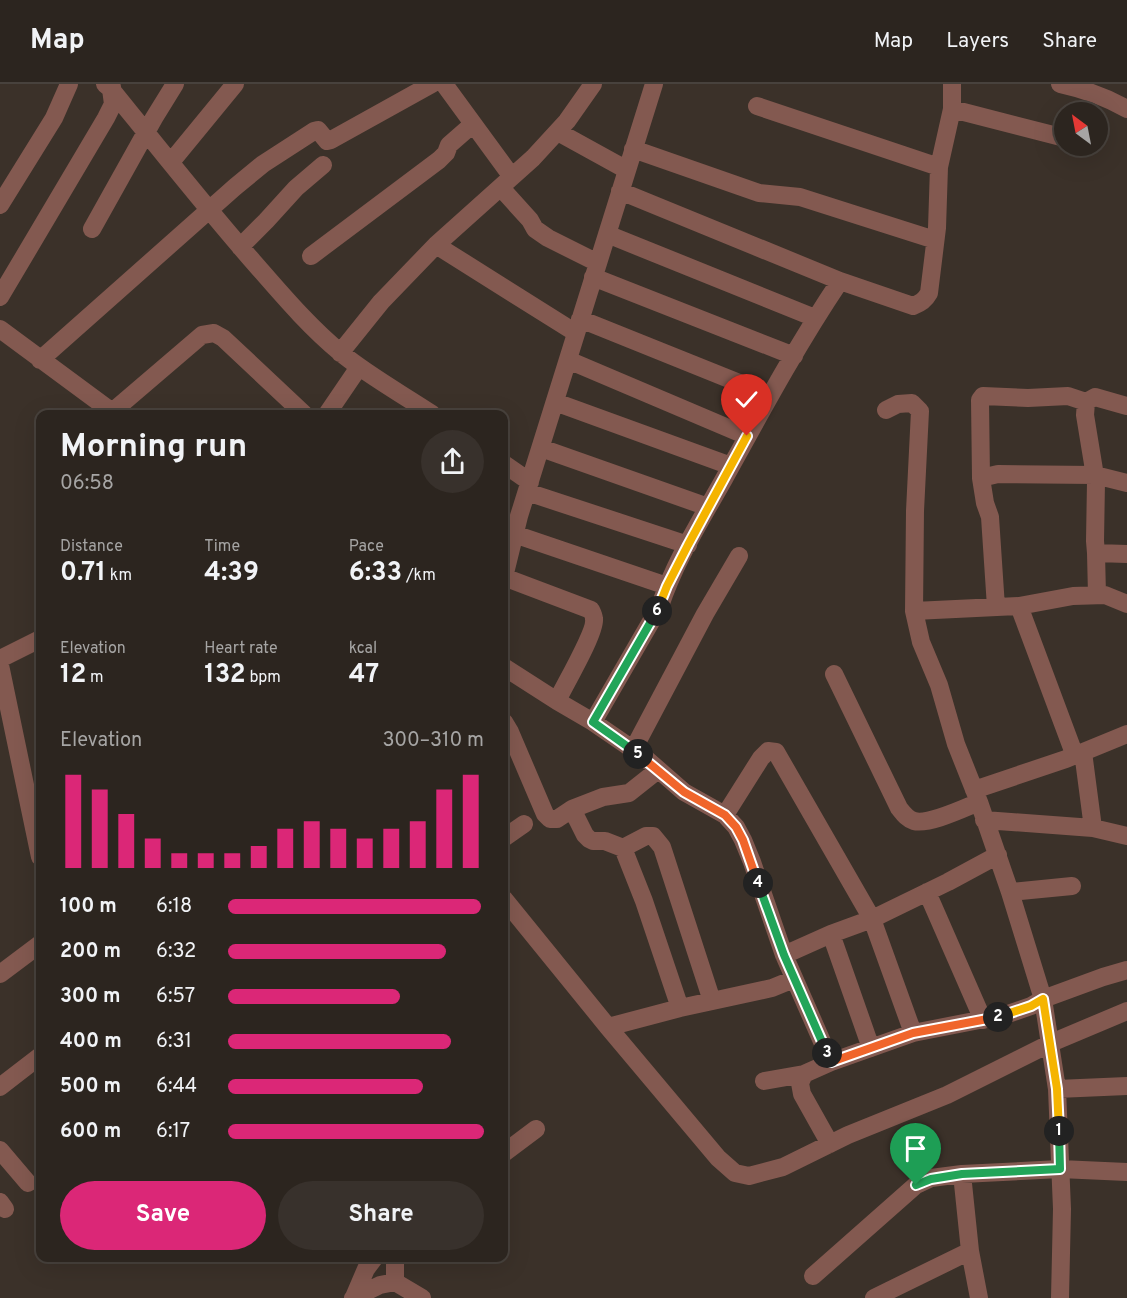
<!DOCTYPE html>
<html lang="en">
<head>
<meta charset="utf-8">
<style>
  body { margin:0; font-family:Overpass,sans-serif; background:#38312c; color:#f1f3f6; height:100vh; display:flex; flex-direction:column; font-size:22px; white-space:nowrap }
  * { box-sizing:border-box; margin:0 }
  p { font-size:20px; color:#a6a5a4 }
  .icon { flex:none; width:33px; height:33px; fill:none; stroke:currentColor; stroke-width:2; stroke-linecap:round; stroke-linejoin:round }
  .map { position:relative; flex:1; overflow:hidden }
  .details { position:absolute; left:36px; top:326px; width:472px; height:852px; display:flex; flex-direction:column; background:#2c251f; border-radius:12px; box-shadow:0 6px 24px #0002,0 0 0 2px #48423d }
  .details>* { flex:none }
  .needle { width:39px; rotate:328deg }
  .fabs { position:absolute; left:1054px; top:18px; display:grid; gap:12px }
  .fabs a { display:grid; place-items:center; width:54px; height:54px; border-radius:50%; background:#2c251f; box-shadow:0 6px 24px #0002,0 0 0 2px #48423d; font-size:30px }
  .pin { position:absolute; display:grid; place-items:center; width:51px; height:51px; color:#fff; margin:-62px -26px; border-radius:50% 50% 50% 0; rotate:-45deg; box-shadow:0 0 6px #0007 }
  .pin .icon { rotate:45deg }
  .km { position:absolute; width:30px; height:30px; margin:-15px; border-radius:50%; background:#222; color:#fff; font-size:16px; line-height:30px; text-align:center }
  .round { display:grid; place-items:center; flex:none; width:63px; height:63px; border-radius:32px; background:#38312c }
  .headline { display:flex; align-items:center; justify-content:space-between; height:102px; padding:0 24px }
  h1 { font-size:33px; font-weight:700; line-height:45px }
  .metrics { display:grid; grid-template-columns:repeat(3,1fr); gap:9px; height:102px; padding:6px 24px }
  .metrics div { display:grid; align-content:center }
  .metrics b { font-size:26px; font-weight:700 }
  .metrics small { font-size:16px; font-weight:400 }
  .metrics p { font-size:16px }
  .chart { height:168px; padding:12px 24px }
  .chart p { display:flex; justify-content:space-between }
  .chart svg { width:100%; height:108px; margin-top:6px; stroke:#db2777; stroke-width:6 }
  .action { display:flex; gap:12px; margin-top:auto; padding:12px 24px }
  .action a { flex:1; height:69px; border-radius:36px; background:#db2777; color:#fff; font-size:24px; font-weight:700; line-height:69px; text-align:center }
  .action a+a { background:#38312c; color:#f1f3f6 }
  ul { padding:0 24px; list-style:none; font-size:20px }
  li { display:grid; grid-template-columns:96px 72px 1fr; align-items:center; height:45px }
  li i { height:15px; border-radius:8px; background:#db2777 }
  header { display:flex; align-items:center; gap:36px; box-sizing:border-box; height:84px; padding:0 30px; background:#2c251f; border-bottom:2px solid #48423d }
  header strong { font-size:28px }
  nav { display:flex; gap:33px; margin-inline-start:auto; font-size:21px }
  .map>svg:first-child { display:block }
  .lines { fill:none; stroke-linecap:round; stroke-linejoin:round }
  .minor { stroke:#835950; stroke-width:18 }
  .split-1-casing { stroke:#fff; stroke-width:12 }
  .split-2-casing { stroke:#fff; stroke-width:12 }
  .split-3-casing { stroke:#fff; stroke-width:12 }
  .split-4-casing { stroke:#fff; stroke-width:12 }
  .split-5-casing { stroke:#fff; stroke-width:12 }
  .split-6-casing { stroke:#fff; stroke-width:12 }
  .split-7-casing { stroke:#fff; stroke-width:12 }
  .split-1 { stroke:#22a559; stroke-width:8 }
  .split-2 { stroke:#f5b400; stroke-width:8 }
  .split-3 { stroke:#f0652b; stroke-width:8 }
  .split-4 { stroke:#22a559; stroke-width:8 }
  .split-5 { stroke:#f0652b; stroke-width:8 }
  .split-6 { stroke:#22a559; stroke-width:8 }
  .split-7 { stroke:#f5b400; stroke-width:8 }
</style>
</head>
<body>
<header>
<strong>Map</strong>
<nav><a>Map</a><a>Layers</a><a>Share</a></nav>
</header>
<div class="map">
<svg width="1127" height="1214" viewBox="0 0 1127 1214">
  <rect width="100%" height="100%" fill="#3b3129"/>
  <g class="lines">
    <!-- minor -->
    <path class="minor" d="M 105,0 L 111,5 C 157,62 202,119 250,174 C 279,207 307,241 341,269 C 369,292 402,310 432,330
      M 444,0 L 512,93
      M 1060,0 C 1083,5 1106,13 1127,25
      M 757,22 L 939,83
      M 952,25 L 1065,54
      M 558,48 L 627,86
      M 633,65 L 759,109 L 800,113 L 935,156
      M 171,78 L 235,0
      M 501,104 L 530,136 L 535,145 L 548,154 L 598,179
      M 620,107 L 840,197
      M 0,121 L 54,34 L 69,0
      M 92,145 L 154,34 L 175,0
      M 607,150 L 815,234
      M 436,161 L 576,249
      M 240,163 L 266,137 L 296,104 L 323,81
      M 311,172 L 439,76 L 446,69 L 449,61 L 473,40
      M 593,193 L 794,272
      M 0,213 L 106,34 L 113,20 L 111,5 L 112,3
      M 580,235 L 769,311
      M 0,245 L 115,330
      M 340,269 L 381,218 L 436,161 L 533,74 L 567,37 L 593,0
      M 40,276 L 235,103 L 263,80 L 314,47 L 318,46 L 327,57 L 331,56 L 432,0
      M 568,276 L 747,352
      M 555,318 L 731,382
      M 886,326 L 898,320 L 912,319 L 920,327 L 915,427 L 914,527 L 921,558 L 939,601 L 956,660 L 979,718 L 1010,808 L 1043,915 L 1057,1005 L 1062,1125 L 1060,1214
      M 112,328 L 202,251 L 214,249 L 223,254 L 304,330
      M 327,330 L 359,283
      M 541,364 L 708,423
      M 504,380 L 530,398
      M 981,394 L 980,316 L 983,312 L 1028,314 L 1068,312 L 1086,318
      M 527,408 L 688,461
      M 514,450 L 667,502
      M 1096,469 L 1127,470
      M 504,493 L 519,432 L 654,0
      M 504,493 L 591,526 C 592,528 594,532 594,535 C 596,548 564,602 557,617
      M 1097,511 L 1096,469 L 1095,457 L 1096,398 L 1085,331 L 1086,318 L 1095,313 L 1127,322
      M 1019,522 L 1075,672
      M 996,523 L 990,433 L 985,419 L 981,394 L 998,390 L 1095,391 L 1127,399
      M 914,527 L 1019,522 L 1073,512 L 1105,511 L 1127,520
      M 0,575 L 40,555
      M 0,581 L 40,773
      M 504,583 L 557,617 L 593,638 L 644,673 L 684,708 L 725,731 L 736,743 L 743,756 L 752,778 L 784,871 L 831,978
      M 834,590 L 899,724 C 903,729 907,735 914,737 C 929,741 964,724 979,718
      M 504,638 L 510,648 L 545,730 L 550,735 L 557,735 L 572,725
      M 593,638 L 660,522 C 675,477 701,436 724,395 C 761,328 797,261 840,197 L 913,222 C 921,219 925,216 929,209 L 937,144 L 939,83 L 952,25 L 952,0
      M 633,666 L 705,530 L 739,472
      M 1083,668 L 1093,744
      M 658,686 L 629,709 L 603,713 L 572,725 L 585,751 L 589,755 L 593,757 L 605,757 L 623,764 L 644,817 L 680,924
      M 974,706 L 1066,675 L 1127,650
      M 725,731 L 761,674 L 768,667 L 776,668 L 872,835 L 913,949
      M 984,736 L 1093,744 L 1127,752
      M 504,754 L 524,740
      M 623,764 L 646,752 L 653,752 L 662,763 L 712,917
      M 927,808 L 983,936
      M 1010,808 L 1072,802
      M 504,815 L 608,943 L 718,1074 L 735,1089 L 749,1092 L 783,1083 L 848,1051 L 947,1011 L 1051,959 L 1127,927
      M 831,850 L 871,964
      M 784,871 L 831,850 L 872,835 L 948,798 L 998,771
      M 0,890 L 40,860
      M 608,943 L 680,924 L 772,904 L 794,895
      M 764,997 L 804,990
      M 0,1003 L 40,972
      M 1057,1005 L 1127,1002
      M 830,1060 L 802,1010 L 800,999 L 804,990 L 831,978 L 913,949 L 1005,931 L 1031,922 L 1043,915 L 1103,893 L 1127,886
      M 0,1066 L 28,1099
      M 504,1069 L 536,1045
      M 962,1090 L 970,1167 L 979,1214
      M 0,1118 L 5,1125
      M 813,1192 L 916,1101 L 931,1094 L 962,1090 L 1060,1085 L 1127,1088
      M 395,1198 L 395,1178 L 397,1173
      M 354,1213 L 366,1185 L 375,1173
      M 353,1214 L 380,1201 L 395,1198 L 422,1214
      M 874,1214 L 970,1167"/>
  </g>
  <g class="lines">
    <defs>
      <path id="split-1" d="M 916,1101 L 931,1095 L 962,1090 L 1060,1085 L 1059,1047"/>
      <path id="split-2" d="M 998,933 L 1031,922 L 1043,915 L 1057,1005 L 1059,1047"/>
      <path id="split-3" d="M 827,969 L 831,978 L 913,949 L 998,933"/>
      <path id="split-4" d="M 758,799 L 784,871 L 827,969"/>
      <path id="split-5" d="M 638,670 L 684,708 L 725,731 L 736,743 L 743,756 L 758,799"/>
      <path id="split-6" d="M 638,670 L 593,638 L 657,527"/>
      <path id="split-7" d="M 657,527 L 667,502 L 688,461 L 747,352"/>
    </defs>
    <!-- split-1 casing -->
    <use href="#split-1" class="split-1-casing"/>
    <!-- split-2 casing -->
    <use href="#split-2" class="split-2-casing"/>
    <!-- split-3 casing -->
    <use href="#split-3" class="split-3-casing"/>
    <!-- split-4 casing -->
    <use href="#split-4" class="split-4-casing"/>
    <!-- split-5 casing -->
    <use href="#split-5" class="split-5-casing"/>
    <!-- split-6 casing -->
    <use href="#split-6" class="split-6-casing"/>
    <!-- split-7 casing -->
    <use href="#split-7" class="split-7-casing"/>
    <!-- split-1 -->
    <use href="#split-1" class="split-1"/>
    <!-- split-2 -->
    <use href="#split-2" class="split-2"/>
    <!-- split-3 -->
    <use href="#split-3" class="split-3"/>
    <!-- split-4 -->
    <use href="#split-4" class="split-4"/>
    <!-- split-5 -->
    <use href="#split-5" class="split-5"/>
    <!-- split-6 -->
    <use href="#split-6" class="split-6"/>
    <!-- split-7 -->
    <use href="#split-7" class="split-7"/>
  </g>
</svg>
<div class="fabs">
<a><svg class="needle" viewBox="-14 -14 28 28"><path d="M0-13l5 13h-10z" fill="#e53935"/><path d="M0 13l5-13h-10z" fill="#a6a5a4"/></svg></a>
</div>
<div class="pin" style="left:916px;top:1101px;background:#1e9e55"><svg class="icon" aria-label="arrive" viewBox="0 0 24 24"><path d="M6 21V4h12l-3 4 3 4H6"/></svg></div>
<div class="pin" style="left:747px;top:352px;background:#d93025"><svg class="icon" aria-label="check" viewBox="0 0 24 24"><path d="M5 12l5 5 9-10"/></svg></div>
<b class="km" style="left:1059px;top:1047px">1</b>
<b class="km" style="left:998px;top:933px">2</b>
<b class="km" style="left:827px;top:969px">3</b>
<b class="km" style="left:758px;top:799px">4</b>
<b class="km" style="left:638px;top:670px">5</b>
<b class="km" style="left:657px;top:527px">6</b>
<section class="details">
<div class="headline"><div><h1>Morning run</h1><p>06:58</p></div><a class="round"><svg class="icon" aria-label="share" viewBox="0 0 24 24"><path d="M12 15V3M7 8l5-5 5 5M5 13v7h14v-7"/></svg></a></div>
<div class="metrics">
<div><p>Distance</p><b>0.71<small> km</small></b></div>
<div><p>Time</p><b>4:39</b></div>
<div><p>Pace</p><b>6:33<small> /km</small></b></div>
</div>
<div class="metrics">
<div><p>Elevation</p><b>12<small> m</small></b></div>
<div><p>Heart rate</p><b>132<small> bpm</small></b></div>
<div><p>kcal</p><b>47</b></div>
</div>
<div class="chart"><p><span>Elevation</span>300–310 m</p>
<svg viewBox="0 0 160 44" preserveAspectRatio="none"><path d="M5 44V6M15 44V12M25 44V22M35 44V32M45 44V38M55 44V38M65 44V38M75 44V35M85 44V28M95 44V25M105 44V28M115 44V32M125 44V28M135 44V25M145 44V12M155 44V6"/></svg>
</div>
<ul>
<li><b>100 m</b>6:18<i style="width:99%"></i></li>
<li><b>200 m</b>6:32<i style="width:85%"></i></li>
<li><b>300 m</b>6:57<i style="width:67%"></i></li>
<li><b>400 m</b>6:31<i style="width:87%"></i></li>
<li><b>500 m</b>6:44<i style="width:76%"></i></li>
<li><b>600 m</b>6:17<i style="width:100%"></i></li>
</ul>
<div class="action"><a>Save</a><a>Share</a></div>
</section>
</div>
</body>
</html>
